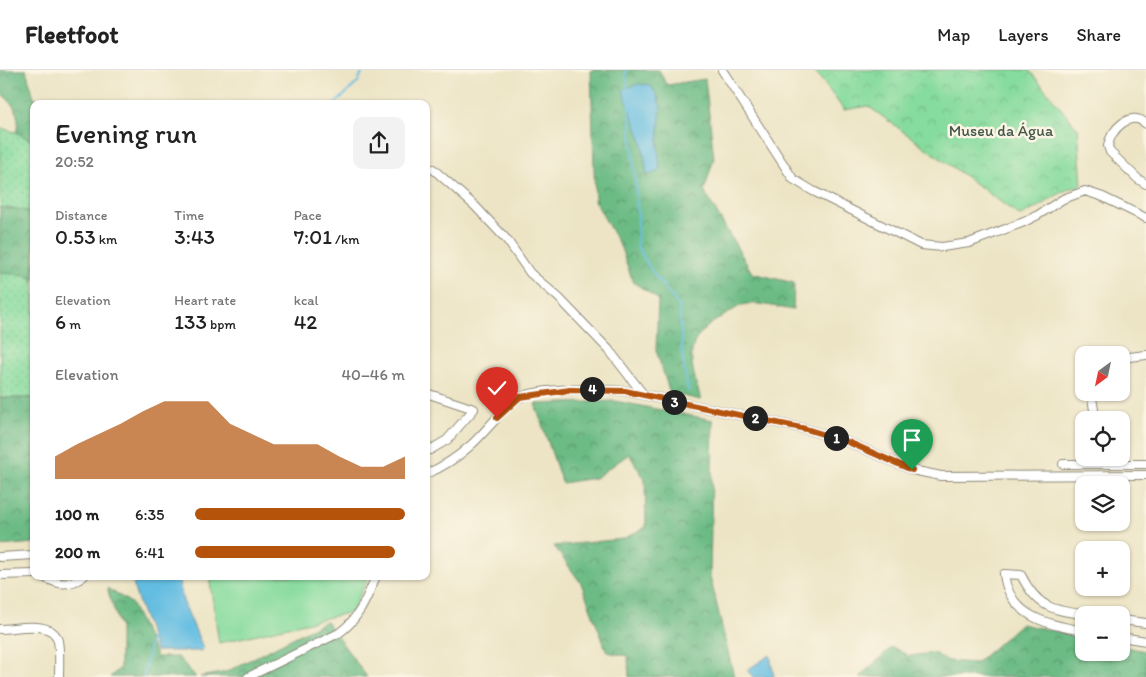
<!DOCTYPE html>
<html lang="en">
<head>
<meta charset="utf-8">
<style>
  body { margin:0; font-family:Itim,sans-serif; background:#f2f2f2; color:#222; height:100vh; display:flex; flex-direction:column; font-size:19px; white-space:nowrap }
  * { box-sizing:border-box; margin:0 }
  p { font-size:16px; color:#767676 }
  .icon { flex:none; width:28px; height:28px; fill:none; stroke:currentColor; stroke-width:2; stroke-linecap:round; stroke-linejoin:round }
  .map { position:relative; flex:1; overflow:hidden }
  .side { position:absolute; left:30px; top:30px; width:400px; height:480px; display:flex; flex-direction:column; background:#fff; border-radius:10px; box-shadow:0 1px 4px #0004 }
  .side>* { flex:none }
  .needle { width:32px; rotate:213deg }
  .tools { position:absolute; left:1075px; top:276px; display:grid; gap:10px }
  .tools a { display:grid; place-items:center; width:55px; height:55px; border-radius:10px; background:#fff; box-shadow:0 1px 4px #0004; font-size:25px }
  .pin { position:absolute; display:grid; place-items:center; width:42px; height:42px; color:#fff; margin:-51px -21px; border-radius:50% 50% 50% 0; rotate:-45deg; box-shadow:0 0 5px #0007 }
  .pin .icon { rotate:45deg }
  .km { position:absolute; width:25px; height:25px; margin:-12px; border-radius:50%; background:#222; color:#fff; font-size:14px; line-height:25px; text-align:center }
  .round { display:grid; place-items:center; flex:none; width:52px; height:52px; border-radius:10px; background:#f2f2f2 }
  .summary { display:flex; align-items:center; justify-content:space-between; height:85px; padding:0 25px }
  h1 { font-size:28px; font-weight:600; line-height:38px }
  .stats { display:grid; grid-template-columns:repeat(3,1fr); gap:8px; height:85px; padding:5px 25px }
  .stats div { display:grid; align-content:center }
  .stats b { font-size:21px; font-weight:600 }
  .stats small { font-size:14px; font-weight:400 }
  .stats p { font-size:14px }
  .chart { height:140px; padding:10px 25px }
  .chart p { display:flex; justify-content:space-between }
  .chart svg { width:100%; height:90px; margin-top:5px; fill:#b45309; opacity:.7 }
  ul { padding:0 25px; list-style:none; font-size:16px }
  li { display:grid; grid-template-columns:80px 60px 1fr; align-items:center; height:38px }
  li i { height:12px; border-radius:6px; background:#b45309 }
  header { display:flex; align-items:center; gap:30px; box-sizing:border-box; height:70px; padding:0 25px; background:#fff; border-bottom:1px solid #e0e0e0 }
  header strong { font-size:24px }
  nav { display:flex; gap:28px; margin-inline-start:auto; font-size:18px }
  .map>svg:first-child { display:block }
  .grass { fill:url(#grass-dots); stroke:#588364 }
  .forest { fill:url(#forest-crowns); stroke:#4c7358 }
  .park { fill:url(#park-crowns); stroke:#588364 }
  .garden { fill:#86db9e; stroke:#588364 }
  .water { fill:#64bde2; stroke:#487486 }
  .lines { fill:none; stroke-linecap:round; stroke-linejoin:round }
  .stream { stroke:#64bde2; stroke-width:2 }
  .minor-casing { stroke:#8c8878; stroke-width:10 }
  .minor { stroke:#fff; stroke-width:8 }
  .route-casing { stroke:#fff; stroke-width:10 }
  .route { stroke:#b45309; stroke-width:6 }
  .labels { text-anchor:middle; stroke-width:5; stroke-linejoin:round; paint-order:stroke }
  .park-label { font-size:16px; fill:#425748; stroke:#fcf5e5 }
</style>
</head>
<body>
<header>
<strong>Fleetfoot</strong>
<nav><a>Map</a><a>Layers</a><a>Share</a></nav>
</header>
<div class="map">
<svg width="1146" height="607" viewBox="0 0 1146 607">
  <defs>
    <pattern id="grass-dots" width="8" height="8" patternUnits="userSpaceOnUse" patternTransform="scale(1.25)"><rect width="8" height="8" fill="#86db9e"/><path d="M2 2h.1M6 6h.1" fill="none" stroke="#74bc88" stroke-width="1.8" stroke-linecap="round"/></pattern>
    <pattern id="forest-crowns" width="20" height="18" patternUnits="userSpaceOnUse" patternTransform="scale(1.25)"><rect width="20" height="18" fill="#6cbb85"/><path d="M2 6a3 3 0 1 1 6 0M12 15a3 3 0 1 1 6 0" fill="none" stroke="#59986d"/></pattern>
    <pattern id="park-crowns" width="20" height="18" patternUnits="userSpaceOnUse" patternTransform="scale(1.25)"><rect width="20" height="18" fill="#86db9e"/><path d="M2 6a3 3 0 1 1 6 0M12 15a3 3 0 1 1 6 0" fill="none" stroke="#74bc88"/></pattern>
  </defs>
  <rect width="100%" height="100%" fill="#fcf5e5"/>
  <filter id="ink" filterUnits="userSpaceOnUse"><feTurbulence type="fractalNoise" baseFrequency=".02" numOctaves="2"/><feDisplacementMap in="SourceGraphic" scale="10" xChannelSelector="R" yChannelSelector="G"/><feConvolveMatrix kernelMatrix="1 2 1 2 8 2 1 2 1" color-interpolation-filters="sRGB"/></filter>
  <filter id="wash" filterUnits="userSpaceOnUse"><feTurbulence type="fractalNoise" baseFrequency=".0096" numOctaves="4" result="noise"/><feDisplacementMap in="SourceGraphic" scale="20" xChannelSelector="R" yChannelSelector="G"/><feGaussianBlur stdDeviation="1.12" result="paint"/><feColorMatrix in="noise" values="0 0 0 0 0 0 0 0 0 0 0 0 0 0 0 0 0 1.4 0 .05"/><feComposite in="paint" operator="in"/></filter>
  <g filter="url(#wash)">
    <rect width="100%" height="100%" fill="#ece4c4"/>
    <!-- grass -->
    <path class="grass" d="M 0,58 L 16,62 L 34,72 L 34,328 L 0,328 Z"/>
    <!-- forest -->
    <path class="forest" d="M 0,0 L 26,0 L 34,27 L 44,34 L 34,34 L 34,72 L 16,62 C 22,46 13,32 0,23 Z
      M 591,0 L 659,0 L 667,15 L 705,9 L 714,88 L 704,121 L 752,203 L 794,213 L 793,240 C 781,238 758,232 746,234 C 739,235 729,243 722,247 C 681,270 690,290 701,330 L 670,323 L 656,280 L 658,229 L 633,212 L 621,178 L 595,131 Z
      M 0,137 L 34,142 L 34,211 L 27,205 L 0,203 Z
      M 0,328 L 34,328 L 34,473 L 0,476 Z
      M 615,331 L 713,350 L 710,506 L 734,607 L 629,607 L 628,586 L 607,582 L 581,513 L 554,476 L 623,469 L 646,457 L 645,410 L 629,384 L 595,408 L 562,413 L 535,334 Z
      M 107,518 L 131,533 L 157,587 L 178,587 L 196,607 L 110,607 L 120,598 L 120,558 Z
      M 326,551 L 367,607 L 200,607 L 226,602 Z
      M 1021,554 L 1084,567 L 1084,582 L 1121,582 L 1121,576 L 1146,581 L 1146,607 L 859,607 L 892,577 L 909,586 L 934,583 L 948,591 L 976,593 Z"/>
    <!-- park -->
    <path class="park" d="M 814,0 L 1029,0 L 1078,59 L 1082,115 C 1057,121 1042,137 1020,146 L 868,36 L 844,40 Z"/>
    <!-- garden -->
    <path class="garden" d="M 209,506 L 369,506 L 352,542 L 219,573 Z"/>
    <!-- water -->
    <path class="water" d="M 639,14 L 650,15 L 656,23 L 661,37 L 658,75 L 660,100 L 647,106 L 642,72 L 623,21 L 626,18 Z
      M 132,506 L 178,506 L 183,531 L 203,578 L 202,581 L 156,581 L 135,522 Z
      M 770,585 L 774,607 L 753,607 L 747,600 Z"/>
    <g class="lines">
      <!-- stream -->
      <path class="stream" d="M 626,0 L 627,18
        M 335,34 L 358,12 L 363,0
        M 629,35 L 638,148 L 637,176 L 651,200 L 679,236 L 683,290 L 688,321
        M 144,607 L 151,567"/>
    </g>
  </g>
  <g filter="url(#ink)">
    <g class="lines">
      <defs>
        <path id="minor" d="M 722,0 L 793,109 L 813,121 L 921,175 L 942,177 L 969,173 L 1024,152 L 1038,145 L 1063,129 L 1085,121 L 1103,127 L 1146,148
          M 1146,54 C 1131,39 1110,60 1108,76 L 1110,82 L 1138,109 L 1146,114
          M 433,99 L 475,136 L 507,170 L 530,203 L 559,228 L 609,280 L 643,324
          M 1121,288 L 1146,285
          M 1091,322 L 1094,340
          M 426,323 L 474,339 L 447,370 L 430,380 L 426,379
          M 1063,394 L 1146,394
          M 426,404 C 443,397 458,387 471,375 C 484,364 508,332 521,327 C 546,317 598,319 625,321 L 806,359 L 848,372 L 912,400 L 941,406 L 1146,405
          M 0,487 L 34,485
          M 0,505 L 34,504
          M 41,506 C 57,514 68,518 84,506
          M 1121,550 L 1146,553
          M 0,559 C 16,559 53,549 58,571 C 60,582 59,596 59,607
          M 1084,561 C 1049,555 1009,547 1004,504 L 1021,505 C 1038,539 1053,540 1089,545
          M 1121,567 L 1146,571
          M 248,607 L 339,563 C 359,549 367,528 376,506"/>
      </defs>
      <!-- minor casing -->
      <use href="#minor" class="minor-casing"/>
      <!-- minor -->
      <use href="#minor" class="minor"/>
    </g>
  </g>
  <g class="lines" filter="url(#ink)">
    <defs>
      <path id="route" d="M 497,348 L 520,327 L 570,320 L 625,321 L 806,359 L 848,372 L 912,400"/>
    </defs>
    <!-- route casing -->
    <use href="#route" class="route-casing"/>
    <!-- route -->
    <use href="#route" class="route"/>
  </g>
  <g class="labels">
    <!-- park labels -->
    <g class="park-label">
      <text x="1001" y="66">Museu da Água</text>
    </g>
  </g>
</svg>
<div class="tools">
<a><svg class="needle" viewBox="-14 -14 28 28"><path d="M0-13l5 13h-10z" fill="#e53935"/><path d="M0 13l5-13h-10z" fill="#767676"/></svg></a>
<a><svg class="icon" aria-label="locate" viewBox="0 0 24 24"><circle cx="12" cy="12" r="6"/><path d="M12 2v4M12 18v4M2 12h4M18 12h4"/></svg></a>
<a><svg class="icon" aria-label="layers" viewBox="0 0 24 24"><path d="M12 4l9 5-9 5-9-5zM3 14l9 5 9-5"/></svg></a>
<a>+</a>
<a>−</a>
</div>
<div class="pin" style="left:912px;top:400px;background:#1e9e55"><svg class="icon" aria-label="arrive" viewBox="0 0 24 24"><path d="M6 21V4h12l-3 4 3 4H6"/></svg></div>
<div class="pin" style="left:497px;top:348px;background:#d93025"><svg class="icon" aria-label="check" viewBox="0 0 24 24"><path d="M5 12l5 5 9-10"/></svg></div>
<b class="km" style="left:836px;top:368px">1</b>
<b class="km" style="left:755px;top:348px">2</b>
<b class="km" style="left:674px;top:332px">3</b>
<b class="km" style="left:592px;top:319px">4</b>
<section class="side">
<div class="summary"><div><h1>Evening run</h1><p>20:52</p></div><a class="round"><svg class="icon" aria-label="share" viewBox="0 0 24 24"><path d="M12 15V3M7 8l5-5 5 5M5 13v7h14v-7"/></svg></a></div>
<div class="stats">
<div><p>Distance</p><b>0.53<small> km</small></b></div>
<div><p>Time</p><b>3:43</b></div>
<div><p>Pace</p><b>7:01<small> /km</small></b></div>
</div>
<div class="stats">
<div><p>Elevation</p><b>6<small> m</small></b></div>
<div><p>Heart rate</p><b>133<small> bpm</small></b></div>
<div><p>kcal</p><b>42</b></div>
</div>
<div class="chart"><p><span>Elevation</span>40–46 m</p>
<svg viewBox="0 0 160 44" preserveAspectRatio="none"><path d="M0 44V33L10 27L20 22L30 17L40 11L50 6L60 6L70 6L80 17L90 22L100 27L110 27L120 27L130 33L140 38L150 38L160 33V44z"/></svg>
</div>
<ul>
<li><b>100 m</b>6:35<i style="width:100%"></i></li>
<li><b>200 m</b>6:41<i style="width:95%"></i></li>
</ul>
</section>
</div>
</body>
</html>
